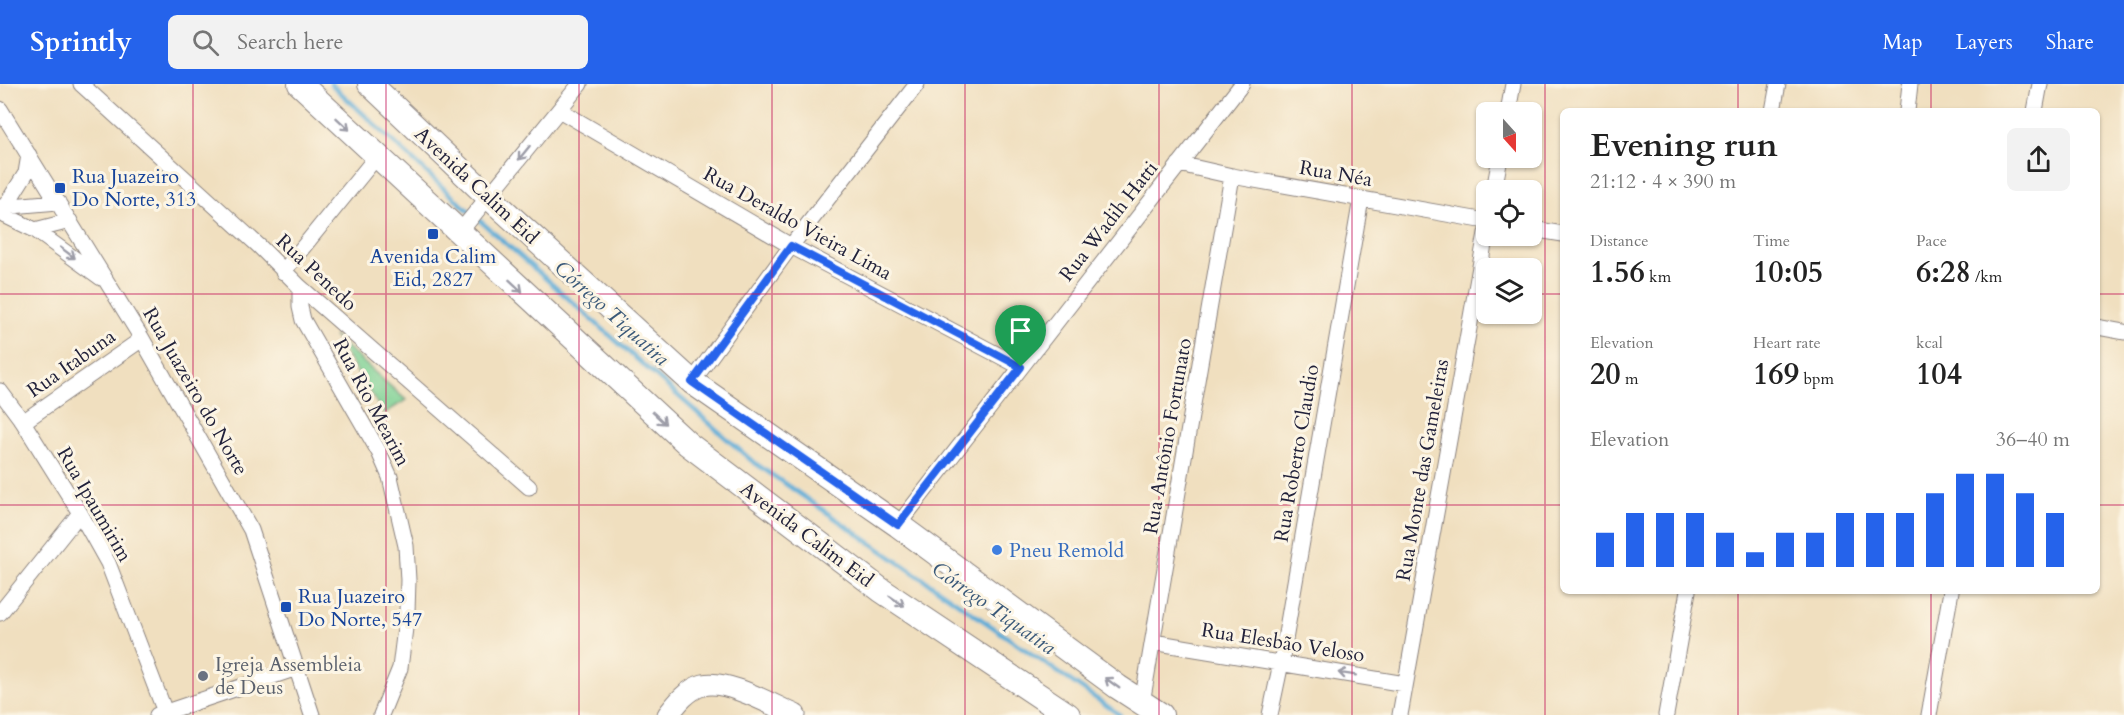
<!DOCTYPE html>
<html lang="en">
<head>
<meta charset="utf-8">
<style>
  body { margin:0; font-family:Cardo,serif; background:#f2f2f2; color:#222; height:100vh; display:flex; flex-direction:column; font-size:22px; white-space:nowrap }
  * { box-sizing:border-box; margin:0 }
  p { font-size:20px; color:#767676 }
  .icon { flex:none; width:33px; height:33px; fill:none; stroke:currentColor; stroke-width:2; stroke-linecap:round; stroke-linejoin:round }
  .map { position:relative; flex:1; overflow:hidden }
  .sheet { position:absolute; left:1560px; top:24px; width:540px; height:486px; display:flex; flex-direction:column; background:#fff; border-radius:9px; box-shadow:0 2px 4px #0004 }
  .sheet>* { flex:none }
  .needle { width:39px; rotate:159deg }
  .tools { position:absolute; left:1476px; top:18px; display:grid; gap:12px }
  .tools a { display:grid; place-items:center; width:66px; height:66px; border-radius:9px; background:#fff; box-shadow:0 2px 4px #0004; font-size:30px }
  .pin { position:absolute; display:grid; place-items:center; width:51px; height:51px; color:#fff; margin:-62px -26px; border-radius:50% 50% 50% 0; rotate:-45deg; box-shadow:0 0 6px #0007 }
  .pin .icon { rotate:45deg }
  .round { display:grid; place-items:center; flex:none; width:63px; height:63px; border-radius:9px; background:#f2f2f2 }
  .headline { display:flex; align-items:center; justify-content:space-between; height:102px; padding:0 30px }
  h1 { font-size:33px; font-weight:700; line-height:45px }
  .figures { display:grid; grid-template-columns:repeat(3,1fr); gap:9px; height:102px; padding:6px 30px }
  .figures div { display:grid; align-content:center }
  .figures b { font-size:30px; font-weight:700 }
  .figures small { font-size:16px; font-weight:400 }
  .figures p { font-size:16px }
  .chart { height:168px; padding:12px 30px }
  .chart p { display:flex; justify-content:space-between }
  .chart svg { width:100%; height:108px; margin-top:6px; stroke:#2563eb; stroke-width:6 }
  header { display:flex; align-items:center; gap:36px; box-sizing:border-box; height:84px; padding:0 30px; background:#2563eb; color:#fff }
  header strong { font-size:28px }
  nav { display:flex; gap:33px; margin-inline-start:auto; font-size:21px }
  .search { width:420px; height:54px; background:#f2f2f2; display:flex; align-items:center; gap:15px; box-sizing:border-box; padding:0 21px; border-radius:9px; color:#767676; font-size:22px }
  .map>svg:first-child { display:block }
  .green { fill:#7bd093; stroke:#4e7967; stroke-width:1.5 }
  .lines { fill:none; stroke-linecap:round; stroke-linejoin:round }
  .stream { stroke:#5dacd7; stroke-width:4.5 }
  .street-casing { stroke:#89807d; stroke-width:17 }
  .secondary-casing { stroke:#89807d; stroke-width:23 }
  .primary-casing { stroke:#89807d; stroke-width:26 }
  .street { stroke:#fff; stroke-width:15 }
  .secondary { stroke:#fff; stroke-width:21 }
  .primary { stroke:#fff; stroke-width:24 }
  .oneway { stroke:#9c9ca7 }
  .route-casing { stroke:#fff; stroke-width:12 }
  .route { stroke:#2563eb; stroke-width:8 }
  .grid { fill:none; stroke:#c2185b; stroke-width:1.5; stroke-opacity:0.55 }
  .transit-dot { fill:#1a4fb4; stroke:#fcf5e5; stroke-width:2 }
  .shop-dot { fill:#3f7fe0; stroke:#fcf5e5; stroke-width:2 }
  .worship-dot { fill:#6b7280; stroke:#fcf5e5; stroke-width:2 }
  .labels { text-anchor:middle; stroke-width:6; stroke-linejoin:round; paint-order:stroke }
  .street-label { font-size:20px; fill:#22223b; stroke:#fcf5e5 }
  .transit-label { font-size:20px; fill:#164399; stroke:#fcf5e5; text-anchor:start }
  .shop-label { font-size:20px; fill:#366cbe; stroke:#fcf5e5; text-anchor:start }
  .worship-label { font-size:20px; fill:#5b616d; stroke:#fcf5e5; text-anchor:start }
  .water-label { font-size:21px; font-style:italic; fill:#3a5979; stroke:#fcf5e5 }
</style>
</head>
<body>
<header>
<strong>Sprintly</strong>
<div class="search"><svg class="icon" aria-label="search" viewBox="0 0 24 24"><circle cx="10" cy="10" r="6"/><path d="M15 15l6 6"/></svg>Search here</div>
<nav><a>Map</a><a>Layers</a><a>Share</a></nav>
</header>
<div class="map">
<svg width="2124" height="631" viewBox="0 0 2124 631">
  <rect width="100%" height="100%" fill="#fcf5e5"/>
  <filter id="ink" filterUnits="userSpaceOnUse"><feTurbulence type="fractalNoise" baseFrequency=".0167" numOctaves="2"/><feDisplacementMap in="SourceGraphic" scale="12" xChannelSelector="R" yChannelSelector="G"/><feConvolveMatrix kernelMatrix="1 2 1 2 8 2 1 2 1" color-interpolation-filters="sRGB"/></filter>
  <filter id="wash" filterUnits="userSpaceOnUse"><feTurbulence type="fractalNoise" baseFrequency=".008" numOctaves="4" result="noise"/><feDisplacementMap in="SourceGraphic" scale="24" xChannelSelector="R" yChannelSelector="G"/><feGaussianBlur stdDeviation="1.35" result="paint"/><feColorMatrix in="noise" values="0 0 0 0 0 0 0 0 0 0 0 0 0 0 0 0 0 1.4 0 .05"/><feComposite in="paint" operator="in"/></filter>
  <g filter="url(#wash)">
    <rect width="100%" height="100%" fill="#f0dfbf"/>
    <!-- green -->
    <path class="green" d="M 334,252 L 406,316 L 384,330 Z"/>
    <g class="lines">
      <!-- stream -->
      <path class="stream" d="M 331,0 L 451,111 L 752,377 L 1120,631"/>
    </g>
  </g>
  <g filter="url(#ink)">
    <g class="lines">
      <defs>
        <path id="street" d="M 81,0 L 259,162 L 300,203 L 529,403
          M 0,25 L 141,253 L 251,446 L 312,631
          M 559,26 L 791,162 L 1021,283
          M 1773,27 L 1778,0
          M 1907,27 L 1910,0
          M 2035,27 L 2040,0
          M 1508,28 L 1513,0
          M 1179,80 L 1232,92 L 1486,137
          M 1494,106 L 1500,74
          M 6,121 L 26,89 L 29,71
          M 0,123 L 58,118
          M 0,129 L 35,146 L 101,194
          M 1532,145 L 1563,150
          M 35,146 L 70,137
          M 459,149 L 580,0
          M 283,188 L 377,72
          M 300,203 L 300,223 L 303,236 L 379,368 L 390,393 L 406,462 L 408,496 L 407,528 L 400,584 L 381,631
          M 2097,243 L 2124,248
          M 692,298 L 791,162 L 917,0
          M 0,307 L 23,338 L 80,429 L 108,479 L 165,628
          M 23,338 L 142,255
          M 898,441 L 1242,0
          M 0,529 L 80,429
          M 1153,558 L 1405,600
          M 1142,619 L 1232,92
          M 157,631 L 297,584
          M 1270,631 L 1281,579 L 1361,115
          M 1400,631 L 1486,149
          M 1666,631 L 1688,507
          M 1929,631 L 1951,507"/>
        <path id="secondary" d="M 668,631 C 677,619 688,605 703,601 C 727,595 772,621 795,631"/>
        <path id="primary" d="M 300,0 L 688,360 L 881,506 L 1068,631
          M 370,0 L 489,113 L 692,298 L 898,441 L 1118,603 L 1161,631"/>
      </defs>
      <!-- street casing -->
      <use href="#street" class="street-casing"/>
      <!-- secondary casing -->
      <use href="#secondary" class="secondary-casing"/>
      <!-- primary casing -->
      <use href="#primary" class="primary-casing"/>
      <!-- street -->
      <use href="#street" class="street"/>
      <!-- secondary -->
      <use href="#secondary" class="secondary"/>
      <!-- primary -->
      <use href="#primary" class="primary"/>
    </g>
    <!-- one-way arrows -->
    <defs><path id="oneway-shaft" d="M-6 0H5M1.5-3L5.5 0L1.5 3" fill="none" stroke-width="1.6" stroke-linecap="round" stroke-linejoin="round" transform="scale(1.5)"/></defs>
    <g class="oneway">
      <use href="#oneway-shaft" transform="translate(343 40) rotate(43)"/>
      <use href="#oneway-shaft" transform="translate(524 69) rotate(129)"/>
      <use href="#oneway-shaft" transform="translate(68 169) rotate(37)"/>
      <use href="#oneway-shaft" transform="translate(516 202) rotate(43)"/>
      <use href="#oneway-shaft" transform="translate(659 334) rotate(43)"/>
      <use href="#oneway-shaft" transform="translate(897 517) rotate(34)"/>
      <use href="#oneway-shaft" transform="translate(1347 590) rotate(-171)"/>
      <use href="#oneway-shaft" transform="translate(1112 599) rotate(-144)"/>
    </g>
  </g>
  <g class="lines" filter="url(#ink)">
    <defs>
      <path id="route" d="M 791,162 L 1021,283 L 898,441 L 692,298 Z"/>
    </defs>
    <!-- route casing -->
    <use href="#route" class="route-casing"/>
    <!-- route -->
    <use href="#route" class="route"/>
  </g>
  <!-- grid -->
  <path class="grid" d="M 193,0 L 193,631M 386,0 L 386,631M 579,0 L 579,631M 772,0 L 772,631M 965,0 L 965,631M 1159,0 L 1159,631M 1352,0 L 1352,631M 1545,0 L 1545,631M 1738,0 L 1738,27M 1931,0 L 1931,27M 0,210 L 1486,210M 1532,210 L 1563,210M 2097,210 L 2124,210M 0,421 L 1563,421M 2097,421 L 2124,421M 1738,507 L 1738,631M 1931,507 L 1931,631"/>
  <!-- markers -->
  <g class="transit-dot">
    <rect x="54" y="98" width="12" height="12" rx="3"/>
    <rect x="427" y="144" width="12" height="12" rx="3"/>
    <rect x="280" y="517" width="12" height="12" rx="3"/>
  </g>
  <circle class="shop-dot" cx="997" cy="466" r="6"/>
  <circle class="worship-dot" cx="203" cy="592" r="6"/>
  <g class="labels">
    <!-- street labels -->
    <g class="street-label">
      <text transform="translate(1336 89) rotate(10)" y="7">Rua Néa</text>
      <text transform="translate(477 101) rotate(43)" y="7">Avenida Calim Eid</text>
      <text transform="translate(1108 137) rotate(-52)" y="7">Rua Wadih Hatti</text>
      <text transform="translate(798 139) rotate(29)" y="7">Rua Deraldo Vieira Lima</text>
      <text transform="translate(317 188) rotate(43)" y="7">Rua Penedo</text>
      <text transform="translate(71 279) rotate(-35)" y="7">Rua Itabuna</text>
      <text transform="translate(196 307) rotate(60)" y="7">Rua Juazeiro do Norte</text>
      <text transform="translate(372 318) rotate(62)" y="7">Rua Rio Mearim</text>
      <text transform="translate(1167 352) rotate(-80)" y="7">Rua Antônio Fortunato</text>
      <text transform="translate(1296 369) rotate(-80)" y="7">Rua Roberto Claudio</text>
      <text transform="translate(1422 386) rotate(-80)" y="7">Rua Monte das Gameleiras</text>
      <text transform="translate(95 420) rotate(60)" y="7">Rua Ipaumirim</text>
      <text transform="translate(807 450) rotate(37)" y="7">Avenida Calim Eid</text>
      <text transform="translate(1283 558) rotate(9)" y="7">Rua Elesbão Veloso</text>
    </g>
    <!-- transit labels -->
    <g class="transit-label">
      <text x="72" y="99">Rua Juazeiro<tspan x="72" dy="23">Do Norte, 313</tspan></text>
      <text x="433" y="179" text-anchor="middle">Avenida Calim<tspan x="433" dy="23">Eid, 2827</tspan></text>
      <text x="298" y="519">Rua Juazeiro<tspan x="298" dy="23">Do Norte, 547</tspan></text>
    </g>
    <!-- shop labels -->
    <g class="shop-label">
      <text x="1009" y="473">Pneu Remold</text>
    </g>
    <!-- worship labels -->
    <g class="worship-label">
      <text x="215" y="587">Igreja Assembleia<tspan x="215" dy="23">de Deus</tspan></text>
    </g>
    <!-- water labels -->
    <g class="water-label">
      <text transform="translate(612 229) rotate(42)" y="7">Córrego Tiquatira</text>
      <text transform="translate(994 524) rotate(35)" y="7">Córrego Tiquatira</text>
    </g>
  </g>
</svg>
<div class="tools">
<a><svg class="needle" viewBox="-14 -14 28 28"><path d="M0-13l5 13h-10z" fill="#e53935"/><path d="M0 13l5-13h-10z" fill="#767676"/></svg></a>
<a><svg class="icon" aria-label="locate" viewBox="0 0 24 24"><circle cx="12" cy="12" r="6"/><path d="M12 2v4M12 18v4M2 12h4M18 12h4"/></svg></a>
<a><svg class="icon" aria-label="layers" viewBox="0 0 24 24"><path d="M12 4l9 5-9 5-9-5zM3 14l9 5 9-5"/></svg></a>
</div>
<div class="pin" style="left:1021px;top:283px;background:#1e9e55"><svg class="icon" aria-label="arrive" viewBox="0 0 24 24"><path d="M6 21V4h12l-3 4 3 4H6"/></svg></div>
<section class="sheet">
<div class="headline"><div><h1>Evening run</h1><p>21:12 · 4 × 390 m</p></div><a class="round"><svg class="icon" aria-label="share" viewBox="0 0 24 24"><path d="M12 15V3M7 8l5-5 5 5M5 13v7h14v-7"/></svg></a></div>
<div class="figures">
<div><p>Distance</p><b>1.56<small> km</small></b></div>
<div><p>Time</p><b>10:05</b></div>
<div><p>Pace</p><b>6:28<small> /km</small></b></div>
</div>
<div class="figures">
<div><p>Elevation</p><b>20<small> m</small></b></div>
<div><p>Heart rate</p><b>169<small> bpm</small></b></div>
<div><p>kcal</p><b>104</b></div>
</div>
<div class="chart"><p><span>Elevation</span>36–40 m</p>
<svg viewBox="0 0 160 44" preserveAspectRatio="none"><path d="M5 44V30M15 44V22M25 44V22M35 44V22M45 44V30M55 44V38M65 44V30M75 44V30M85 44V22M95 44V22M105 44V22M115 44V14M125 44V6M135 44V6M145 44V14M155 44V22"/></svg>
</div>
</section>
</div>
</body>
</html>
